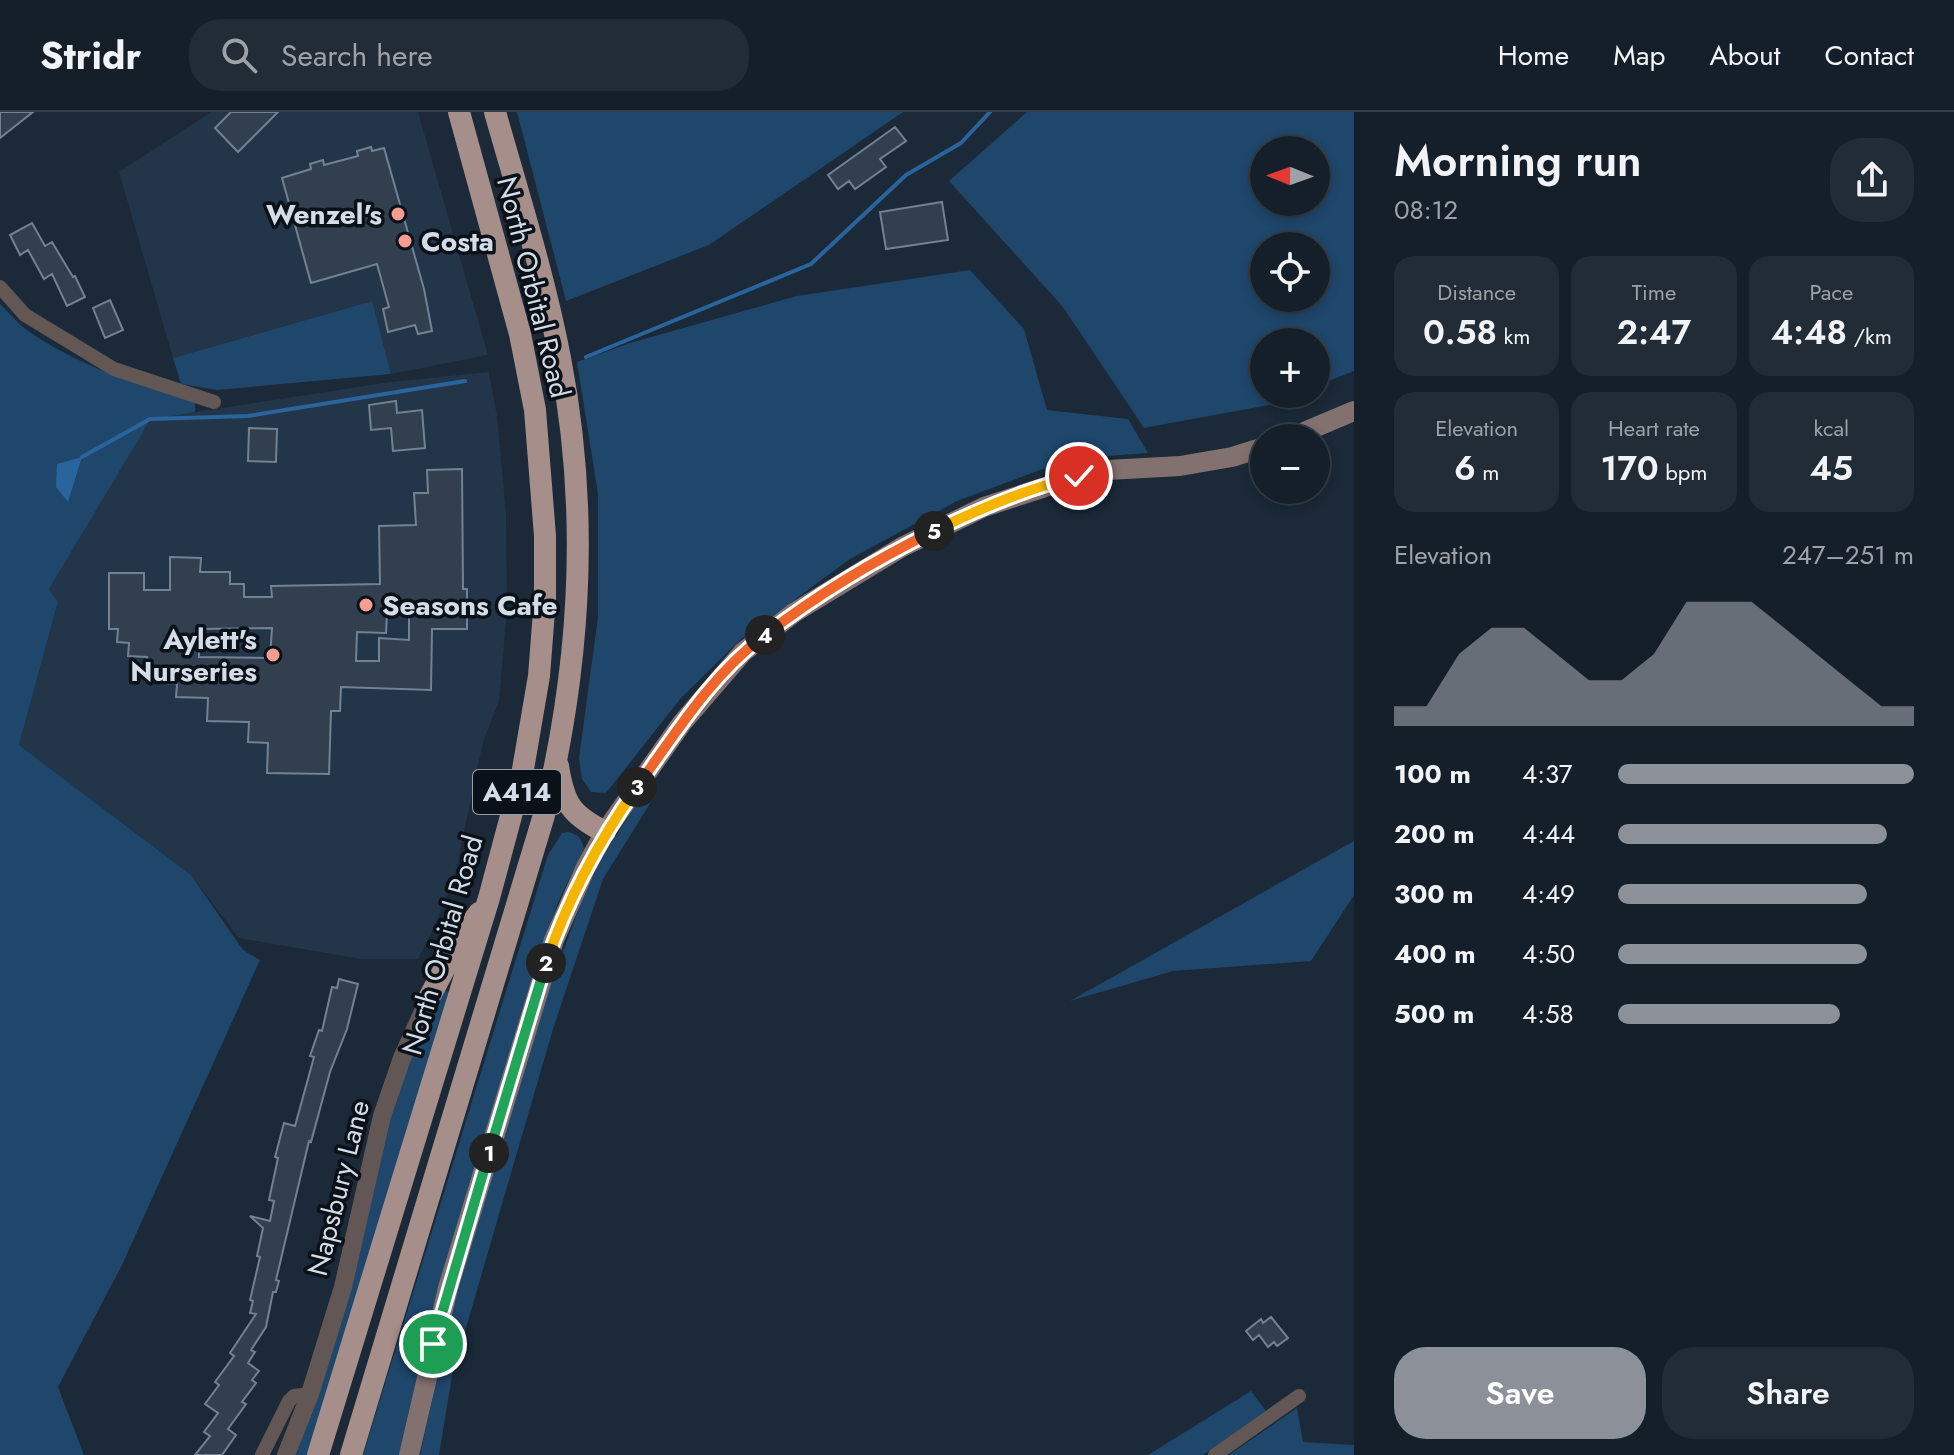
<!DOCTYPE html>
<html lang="en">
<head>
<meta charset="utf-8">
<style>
  body { margin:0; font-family:Jost,sans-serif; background:#212c36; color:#f1f3f6; height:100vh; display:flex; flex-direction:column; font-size:30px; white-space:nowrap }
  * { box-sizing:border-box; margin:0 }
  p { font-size:26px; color:#9da2a8 }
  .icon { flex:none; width:44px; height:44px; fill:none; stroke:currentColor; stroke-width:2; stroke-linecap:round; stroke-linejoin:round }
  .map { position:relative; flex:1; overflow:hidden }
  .details { display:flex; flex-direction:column; background:#141f2a; width:600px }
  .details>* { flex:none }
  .needle { width:52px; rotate:271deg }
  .controls { position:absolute; left:1250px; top:24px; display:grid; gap:16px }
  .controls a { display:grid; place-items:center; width:80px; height:80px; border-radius:50%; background:#141f2a; box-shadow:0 4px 12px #0003,0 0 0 2px #333d47; font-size:40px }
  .pin { position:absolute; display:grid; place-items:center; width:68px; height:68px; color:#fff; margin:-34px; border:4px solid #fff; border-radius:50%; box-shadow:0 2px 8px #0007 }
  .km { position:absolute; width:40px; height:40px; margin:-20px; border-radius:50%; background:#222; color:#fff; font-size:22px; line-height:40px; text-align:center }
  .round { display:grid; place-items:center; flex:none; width:84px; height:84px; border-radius:32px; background:#212c36 }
  .head { display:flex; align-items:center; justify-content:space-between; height:136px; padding:0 40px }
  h1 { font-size:44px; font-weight:600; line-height:60px }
  .metrics { display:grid; grid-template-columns:repeat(3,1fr); gap:12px; height:136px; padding:8px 40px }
  .metrics div { display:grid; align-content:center; border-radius:20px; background:#212c36; text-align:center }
  .metrics b { font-size:34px; font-weight:600 }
  .metrics small { font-size:22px; font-weight:400 }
  .metrics p { font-size:22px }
  .chart { height:224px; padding:16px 40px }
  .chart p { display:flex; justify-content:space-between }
  .chart svg { width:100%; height:144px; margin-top:8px; fill:#8c9099; opacity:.7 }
  .cta { display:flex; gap:16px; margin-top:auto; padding:16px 40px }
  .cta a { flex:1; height:92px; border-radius:32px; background:#8c9099; color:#fff; font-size:32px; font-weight:600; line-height:92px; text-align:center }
  .cta a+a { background:#212c36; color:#f1f3f6 }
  ul { padding:0 40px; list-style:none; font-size:26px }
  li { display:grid; grid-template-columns:128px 96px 1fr; align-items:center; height:60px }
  li i { height:20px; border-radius:10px; background:#8c9099 }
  header { display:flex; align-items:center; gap:48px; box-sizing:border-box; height:112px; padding:0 40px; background:#141f2a; border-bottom:2px solid #333d47 }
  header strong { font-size:38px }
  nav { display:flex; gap:44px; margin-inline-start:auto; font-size:28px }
  .search { width:560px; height:72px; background:#212c36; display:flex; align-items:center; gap:20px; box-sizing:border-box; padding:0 28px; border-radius:32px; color:#9da2a8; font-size:30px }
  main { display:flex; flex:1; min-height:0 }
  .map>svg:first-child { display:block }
  .built { fill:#233548 }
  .green { fill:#1f466b; fill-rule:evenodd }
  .water { fill:#2a649c }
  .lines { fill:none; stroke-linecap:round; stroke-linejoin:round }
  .stream { stroke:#2a649c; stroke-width:4 }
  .building { fill:#313f4f; stroke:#728293; stroke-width:2; fill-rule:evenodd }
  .minor { stroke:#625755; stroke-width:14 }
  .tertiary { stroke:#625755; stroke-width:18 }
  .secondary { stroke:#82716e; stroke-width:20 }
  .trunk { stroke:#a68e8a; stroke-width:22 }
  .split-1-casing { stroke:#fff; stroke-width:16 }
  .split-2-casing { stroke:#fff; stroke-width:16 }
  .split-3-casing { stroke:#fff; stroke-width:16 }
  .split-4-casing { stroke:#fff; stroke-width:16 }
  .split-5-casing { stroke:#fff; stroke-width:16 }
  .split-6-casing { stroke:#fff; stroke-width:16 }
  .split-1 { stroke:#22a559; stroke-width:10 }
  .split-2 { stroke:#22a559; stroke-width:10 }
  .split-3 { stroke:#f5b400; stroke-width:10 }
  .split-4 { stroke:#f0652b; stroke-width:10 }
  .split-5 { stroke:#f0652b; stroke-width:10 }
  .split-6 { stroke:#f5b400; stroke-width:10 }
  .poi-dot { fill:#f59d90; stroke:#0b1118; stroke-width:3 }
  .labels { text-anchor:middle; stroke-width:7; stroke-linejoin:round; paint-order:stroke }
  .shield { fill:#0b1118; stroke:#98a0a9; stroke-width:2 }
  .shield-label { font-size:26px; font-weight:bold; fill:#d4dde7 }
  .poi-label { font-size:28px; font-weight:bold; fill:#d4dde7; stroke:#0b1118; text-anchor:end }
  .street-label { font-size:28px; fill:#d4dde7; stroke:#0b1118 }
</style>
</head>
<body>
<header>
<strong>Stridr</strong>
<div class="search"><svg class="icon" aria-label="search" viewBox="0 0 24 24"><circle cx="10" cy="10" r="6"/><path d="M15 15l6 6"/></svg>Search here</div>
<nav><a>Home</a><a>Map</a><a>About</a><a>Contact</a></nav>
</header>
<main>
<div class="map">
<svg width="1354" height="1343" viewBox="0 0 1354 1343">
  <rect width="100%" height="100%" fill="#1b2938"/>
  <!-- built -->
  <path class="built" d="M 211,0 L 418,0 L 488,243 L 391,262 L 371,189 L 173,246 L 119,60 Z
    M 489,260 L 497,304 L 506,402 L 507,497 L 499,589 L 483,630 L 456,758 L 437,809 L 418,847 L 361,847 L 239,826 L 191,763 L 19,633 L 58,491 L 49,477 L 150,307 L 390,270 Z"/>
  <!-- green -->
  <path class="green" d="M 517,0 L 903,0 L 709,133 L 566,189 Z
    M 1027,0 L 1354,0 L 1354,259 L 1316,274 L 1316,230 L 1264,230 L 1264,282 L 1296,282 L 1269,293 L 1144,316 L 1063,195 L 949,69 ZM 1264,38 L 1316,38 L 1316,90 L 1264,90 ZM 1264,134 L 1316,134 L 1316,186 L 1264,186 Z
    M 970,158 L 1024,217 L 1047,298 L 1128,307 L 1148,341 L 1094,345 L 1040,358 L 957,389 L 850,447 L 740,528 L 681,586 L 606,681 L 591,680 L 582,667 L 579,646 L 598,505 L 598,382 L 577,250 L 630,231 L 797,184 Z
    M 372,189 L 391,262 L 217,278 L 181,272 L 173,246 Z
    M 0,192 C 9,200 17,211 27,218 C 76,253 138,273 195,289 L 195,300 L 150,308 L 49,477 L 58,490 L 19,633 L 191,763 L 243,838 L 260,848 L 122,1153 L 58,1275 L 84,1343 L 0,1343 Z
    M 648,676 L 656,682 L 603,767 L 553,917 L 452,1264 L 439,1343 L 420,1343 L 453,1192 L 537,908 L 583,786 L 603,743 Z
    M 569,720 C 579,723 582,727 584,737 L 559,788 L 546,823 L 400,1343 L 363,1343 L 548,743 L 562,721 Z
    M 1354,729 L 1354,783 L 1311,849 L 1173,859 L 1070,889 Z
    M 440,877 L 449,880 L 308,1343 L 296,1343 L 335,1225 L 395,984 Z
    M 1251,1279 L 1266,1299 L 1203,1343 L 1148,1343 Z
    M 1297,1296 L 1303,1330 L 1354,1333 L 1354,1343 L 1229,1343 Z"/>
  <!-- water -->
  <path class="water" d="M 82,345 L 68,390 L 56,375 L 57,352 Z"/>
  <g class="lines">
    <!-- stream -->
    <path class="stream" d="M 586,245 L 811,152 L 906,63 L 961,31 L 990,0
      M 82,345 L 150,307 L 248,304 L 465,269"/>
  </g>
  <!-- building -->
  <path class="building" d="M 0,0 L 33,0 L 0,26 Z
    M 231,0 L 278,0 L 238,40 L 215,16 Z
    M 895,15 L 906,29 L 880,47 L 886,55 L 855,77 L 849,69 L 838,77 L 828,63 Z
    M 371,35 L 372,39 L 384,36 L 424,177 L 432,219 L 418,222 L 415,213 L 388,220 L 383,197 L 389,195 L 377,152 L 311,171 L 282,66 L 311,57 L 310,52 L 323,48 L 324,53 L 358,44 L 357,39 Z
    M 942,90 L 948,128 L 886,137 L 880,100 Z
    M 32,111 L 45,134 L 52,130 L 73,165 L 75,164 L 85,185 L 67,194 L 52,162 L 44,167 L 28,138 L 20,143 L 10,123 Z
    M 110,188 L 123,218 L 105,226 L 93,196 Z
    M 396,289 L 397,301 L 422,298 L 425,336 L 393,339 L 391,316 L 371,318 L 369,293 Z
    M 249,316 L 277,317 L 276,350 L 248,349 Z
    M 462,357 L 463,477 L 467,477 L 467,517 L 432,517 L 431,578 L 341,575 L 340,599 L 331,599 L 329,662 L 267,661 L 268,631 L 248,630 L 249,610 L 207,609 L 208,586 L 176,585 L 177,572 L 159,571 L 159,558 L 148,558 L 147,545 L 128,544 L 129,531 L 117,530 L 118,517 L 109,517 L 109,461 L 144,461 L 144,478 L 170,478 L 170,445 L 201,446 L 200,460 L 230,460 L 230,472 L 244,472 L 244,485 L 272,485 L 271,474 L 380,472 L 379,414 L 416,413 L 414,381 L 428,381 L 427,358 ZM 387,501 L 409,501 L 409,528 L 379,526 L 379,549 L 356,549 L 357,520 L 386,521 ZM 272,516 L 270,546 L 199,545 L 199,517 Z
    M 339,867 L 358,872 L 347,917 L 330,960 L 311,1030 L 309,1029 L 276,1168 L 279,1169 L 276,1180 L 273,1180 L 266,1215 L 251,1238 L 255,1240 L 248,1251 L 259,1259 L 252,1268 L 256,1271 L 242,1290 L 246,1292 L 228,1317 L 236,1323 L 222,1343 L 195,1343 L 210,1324 L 204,1320 L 218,1301 L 205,1292 L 219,1273 L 215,1270 L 234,1244 L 230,1241 L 256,1202 L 250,1201 L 253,1189 L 250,1188 L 260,1145 L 257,1144 L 263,1116 L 250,1104 L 270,1109 L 274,1089 L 269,1088 L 278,1046 L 275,1045 L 284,1011 L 295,1014 L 314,945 L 310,944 L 319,918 L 322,919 L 332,875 L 337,876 Z
    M 1271,1205 L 1288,1226 L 1277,1234 L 1274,1230 L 1268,1235 L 1259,1223 L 1253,1228 L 1246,1219 L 1261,1207 L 1263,1211 Z"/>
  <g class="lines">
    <!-- minor -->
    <path class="minor" d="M 0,175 L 25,203 L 114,257 L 214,290
      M 262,1343 L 289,1289 L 294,1284 L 310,1282
      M 1215,1343 L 1299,1284"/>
    <!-- tertiary -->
    <path class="tertiary" d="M 286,1343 L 310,1282 L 343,1175 L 382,1004 L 402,946 L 429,886"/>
    <!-- secondary -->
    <path class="secondary" d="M 1290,326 L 1354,299
      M 409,1343 L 448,1176 L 554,828 L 586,755 L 605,720 L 682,611 L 743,540 L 795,500 L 902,435 L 984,395 L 1079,364 L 1108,358 L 1180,354 L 1232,345 L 1264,335"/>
    <!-- trunk -->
    <path class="trunk" d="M 558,654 C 564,692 571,703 605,720
      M 429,886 L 461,825 L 479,801
      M 318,1343 L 489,786 L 522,663 L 539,564 L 545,486 L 545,424 L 535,298 L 520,222 L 459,0
      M 351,1343 L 544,703 C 581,551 590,400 560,246 C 544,163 518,81 495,0"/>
  </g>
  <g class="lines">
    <defs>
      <path id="split-1" d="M 433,1232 L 489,1041"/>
      <path id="split-2" d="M 489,1041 L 546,851"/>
      <path id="split-3" d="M 546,851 C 568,786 598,730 637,675"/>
      <path id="split-4" d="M 637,675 C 675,622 712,562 765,523"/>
      <path id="split-5" d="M 765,523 C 817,483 875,448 934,419"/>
      <path id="split-6" d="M 934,419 C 981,396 1028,376 1079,364"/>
    </defs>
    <!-- split-1 casing -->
    <use href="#split-1" class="split-1-casing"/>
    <!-- split-2 casing -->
    <use href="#split-2" class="split-2-casing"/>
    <!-- split-3 casing -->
    <use href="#split-3" class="split-3-casing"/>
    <!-- split-4 casing -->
    <use href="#split-4" class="split-4-casing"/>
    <!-- split-5 casing -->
    <use href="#split-5" class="split-5-casing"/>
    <!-- split-6 casing -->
    <use href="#split-6" class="split-6-casing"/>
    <!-- split-1 -->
    <use href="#split-1" class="split-1"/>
    <!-- split-2 -->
    <use href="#split-2" class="split-2"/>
    <!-- split-3 -->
    <use href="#split-3" class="split-3"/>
    <!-- split-4 -->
    <use href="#split-4" class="split-4"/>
    <!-- split-5 -->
    <use href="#split-5" class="split-5"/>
    <!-- split-6 -->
    <use href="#split-6" class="split-6"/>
  </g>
  <!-- markers -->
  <g class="poi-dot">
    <circle cx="398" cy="102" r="8"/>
    <circle cx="405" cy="129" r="8"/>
    <circle cx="366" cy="493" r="8"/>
    <circle cx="273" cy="543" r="8"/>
  </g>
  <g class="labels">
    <!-- shield labels -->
    <rect class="shield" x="473" y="658" width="88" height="44" rx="6"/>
    <g class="shield-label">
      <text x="517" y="689">A414</text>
    </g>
    <!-- poi labels -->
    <g class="poi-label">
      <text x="382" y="112">Wenzel's</text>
      <text x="421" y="139" text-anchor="start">Costa</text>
      <text x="382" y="503" text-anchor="start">Seasons Cafe</text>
      <text x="257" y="537">Aylett's<tspan x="257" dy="32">Nurseries</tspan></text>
    </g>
    <!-- street labels -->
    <g class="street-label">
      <text transform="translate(534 175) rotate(76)" y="10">North Orbital Road</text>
      <text transform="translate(442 833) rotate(-74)" y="10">North Orbital Road</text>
      <text transform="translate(338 1076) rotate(-76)" y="10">Napsbury Lane</text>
    </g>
  </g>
</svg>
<div class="controls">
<a><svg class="needle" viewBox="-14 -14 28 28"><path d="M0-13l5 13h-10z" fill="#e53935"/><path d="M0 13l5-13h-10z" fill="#9da2a8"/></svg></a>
<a><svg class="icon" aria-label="locate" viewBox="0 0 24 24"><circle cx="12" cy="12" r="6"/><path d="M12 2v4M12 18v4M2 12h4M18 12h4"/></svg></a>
<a>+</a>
<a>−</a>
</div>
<div class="pin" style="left:433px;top:1232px;background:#1e9e55"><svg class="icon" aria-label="arrive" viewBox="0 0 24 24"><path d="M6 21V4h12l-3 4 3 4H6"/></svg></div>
<div class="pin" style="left:1079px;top:364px;background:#d93025"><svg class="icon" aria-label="check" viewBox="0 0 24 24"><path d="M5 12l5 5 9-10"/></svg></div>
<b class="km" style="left:489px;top:1041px">1</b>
<b class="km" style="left:546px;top:851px">2</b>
<b class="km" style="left:637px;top:675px">3</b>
<b class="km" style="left:765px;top:523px">4</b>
<b class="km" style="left:934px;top:419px">5</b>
</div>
<section class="details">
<div class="head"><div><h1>Morning run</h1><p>08:12</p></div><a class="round"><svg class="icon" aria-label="share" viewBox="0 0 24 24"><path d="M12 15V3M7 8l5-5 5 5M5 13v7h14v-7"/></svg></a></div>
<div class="metrics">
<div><p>Distance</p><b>0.58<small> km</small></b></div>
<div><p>Time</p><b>2:47</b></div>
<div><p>Pace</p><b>4:48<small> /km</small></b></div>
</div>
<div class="metrics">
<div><p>Elevation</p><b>6<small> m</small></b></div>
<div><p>Heart rate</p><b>170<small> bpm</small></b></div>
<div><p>kcal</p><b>45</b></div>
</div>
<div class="chart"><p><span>Elevation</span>247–251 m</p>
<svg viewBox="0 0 160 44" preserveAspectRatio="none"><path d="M0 44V38L10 38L20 22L30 14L40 14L50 22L60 30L70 30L80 22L90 6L100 6L110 6L120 14L130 22L140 30L150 38L160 38V44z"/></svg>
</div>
<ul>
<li><b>100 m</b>4:37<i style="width:100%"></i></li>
<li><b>200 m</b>4:44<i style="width:91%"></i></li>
<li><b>300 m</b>4:49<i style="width:84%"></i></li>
<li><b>400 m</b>4:50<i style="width:84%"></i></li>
<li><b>500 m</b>4:58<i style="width:75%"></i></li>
</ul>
<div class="cta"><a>Save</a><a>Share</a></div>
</section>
</main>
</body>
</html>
